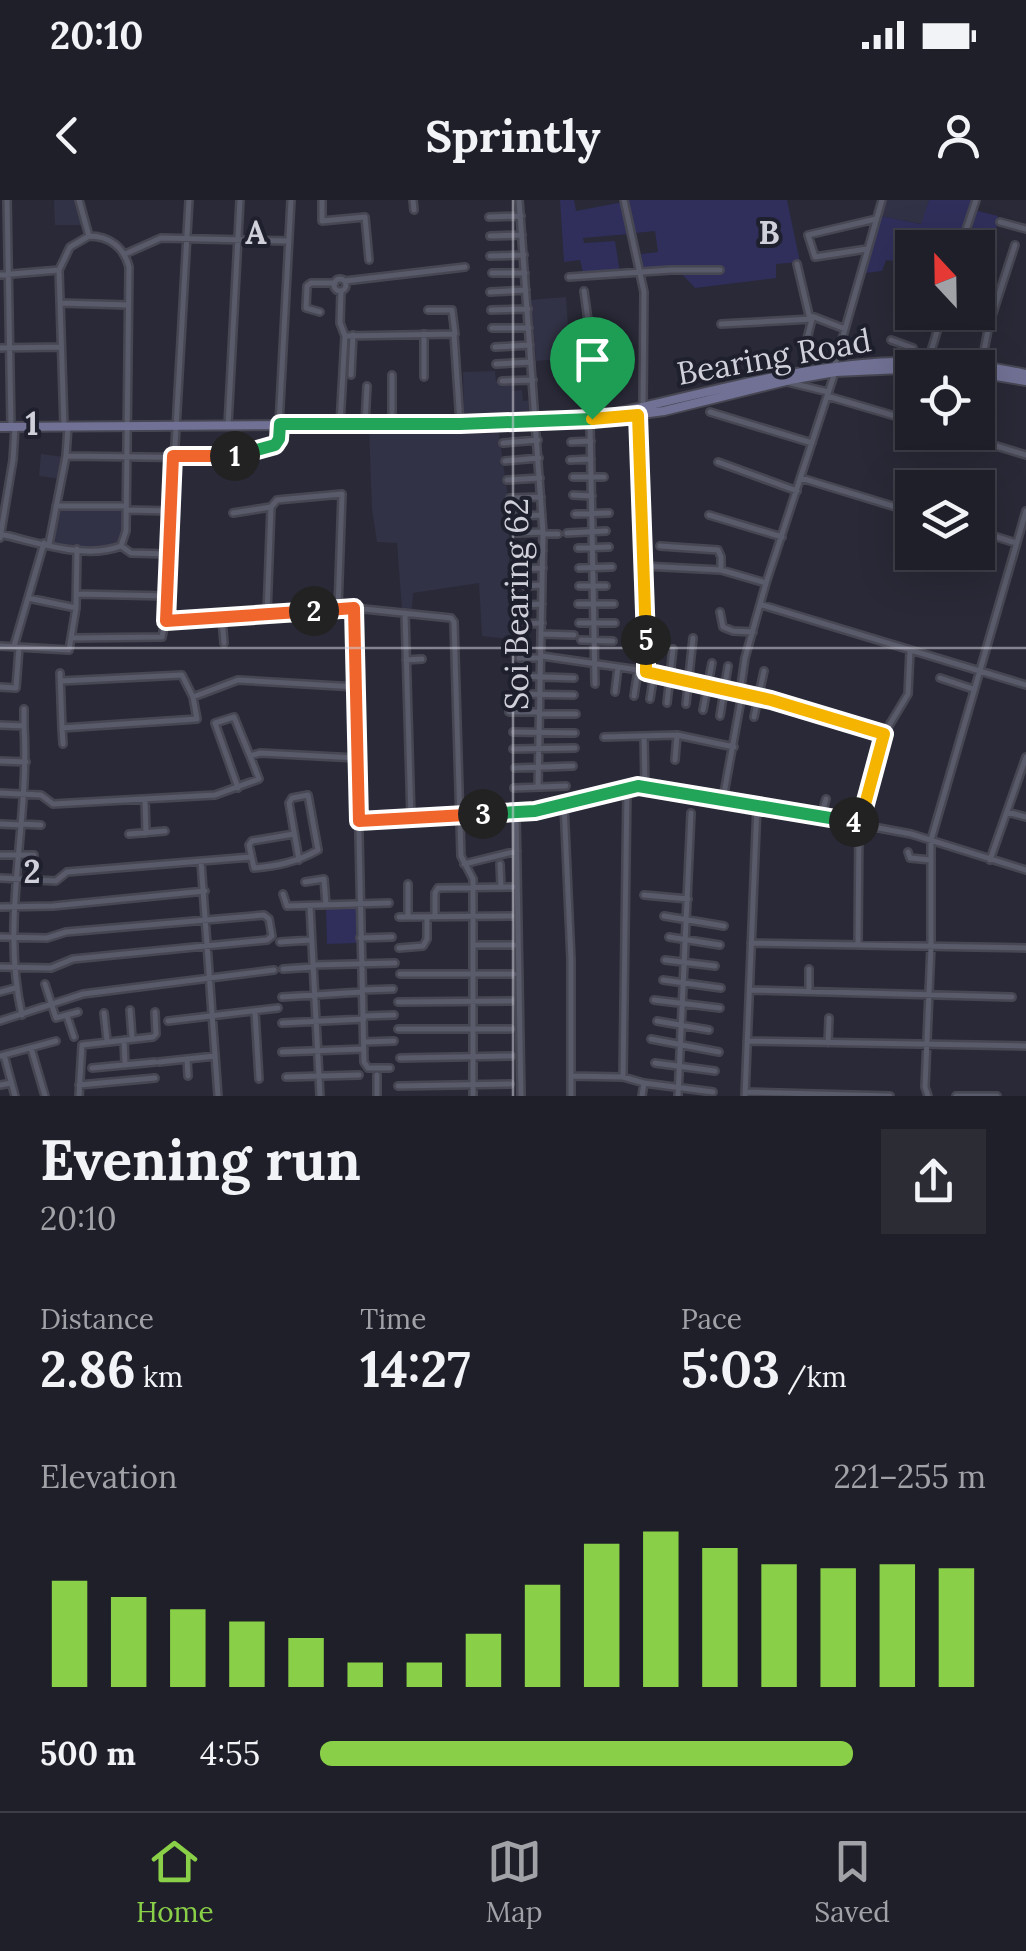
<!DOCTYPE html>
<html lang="en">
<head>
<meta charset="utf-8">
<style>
  body { margin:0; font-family:Lora,serif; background:#2c2c35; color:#f1f3f6; height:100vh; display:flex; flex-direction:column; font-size:38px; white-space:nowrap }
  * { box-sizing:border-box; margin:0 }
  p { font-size:32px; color:#a1a2a8 }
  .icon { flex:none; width:55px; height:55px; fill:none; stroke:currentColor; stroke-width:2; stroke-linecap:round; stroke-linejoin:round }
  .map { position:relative; height:896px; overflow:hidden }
  .panel { display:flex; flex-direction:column; background:#1f1f29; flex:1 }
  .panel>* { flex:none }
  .needle { width:65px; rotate:338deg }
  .buttons { position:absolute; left:895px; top:30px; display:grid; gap:20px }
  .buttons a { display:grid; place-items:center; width:100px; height:100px; border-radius:0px; background:#1f1f29; box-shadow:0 10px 40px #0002,0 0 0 2px #3c3d46; font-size:50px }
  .pin { position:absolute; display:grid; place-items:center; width:85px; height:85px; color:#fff; margin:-102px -42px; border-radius:50% 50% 50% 0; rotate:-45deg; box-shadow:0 0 10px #0007 }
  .pin .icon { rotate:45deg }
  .km { position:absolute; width:50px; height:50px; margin:-25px; border-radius:50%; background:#222; color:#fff; font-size:28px; line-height:50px; text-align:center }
  .round { display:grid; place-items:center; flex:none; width:105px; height:105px; border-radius:0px; background:#2c2c35 }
  .headline { display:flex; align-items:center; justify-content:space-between; height:170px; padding:0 40px }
  h1 { font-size:55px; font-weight:800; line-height:75px }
  .stats { display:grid; grid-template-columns:repeat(3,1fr); gap:15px; height:170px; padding:10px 40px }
  .stats div { display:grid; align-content:center }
  .stats b { font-size:50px; font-weight:800 }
  .stats small { font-size:28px; font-weight:400 }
  .stats p { font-size:28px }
  .chart { height:280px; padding:20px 40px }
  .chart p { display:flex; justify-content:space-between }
  .chart svg { width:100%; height:180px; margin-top:10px; stroke:#89cf48; stroke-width:6 }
  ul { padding:0 40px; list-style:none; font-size:32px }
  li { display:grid; grid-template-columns:160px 120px 1fr; align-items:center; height:75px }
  li i { height:25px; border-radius:12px; background:#89cf48 }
  .status { display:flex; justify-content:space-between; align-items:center; height:70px; padding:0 50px; background:#1f1f29; direction:ltr }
  .status svg { height:28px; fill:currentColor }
  header { display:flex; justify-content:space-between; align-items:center; height:130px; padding:0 40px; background:#1f1f29; font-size:45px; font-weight:800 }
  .tabs { display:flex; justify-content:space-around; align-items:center; height:140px; border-top:2px solid #3c3d46; background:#1f1f29; font-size:28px; color:#a1a2a8 }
  .tabs a { display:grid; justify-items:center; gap:5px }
  .tabs .selected { color:#89cf48 }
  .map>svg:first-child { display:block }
  .built { fill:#323246 }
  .green { fill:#302f5b }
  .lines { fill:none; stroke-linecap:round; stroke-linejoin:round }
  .street-casing { stroke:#474753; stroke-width:10 }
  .secondary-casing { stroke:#474753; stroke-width:12 }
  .street { stroke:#595a6a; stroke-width:5 }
  .secondary { stroke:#707194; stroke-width:8 }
  .split-1-casing { stroke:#fff; stroke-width:20 }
  .split-2-casing { stroke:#fff; stroke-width:20 }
  .split-3-casing { stroke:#fff; stroke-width:20 }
  .split-4-casing { stroke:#fff; stroke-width:20 }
  .split-5-casing { stroke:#fff; stroke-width:20 }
  .split-6-casing { stroke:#fff; stroke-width:20 }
  .split-1 { stroke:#22a559; stroke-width:12 }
  .split-2 { stroke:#f0652b; stroke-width:12 }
  .split-3 { stroke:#f0652b; stroke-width:12 }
  .split-4 { stroke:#22a559; stroke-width:12 }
  .split-5 { stroke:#f5b400; stroke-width:12 }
  .split-6 { stroke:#f5b400; stroke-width:12 }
  .grid { fill:none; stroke:#d0d0da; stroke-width:2.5; stroke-opacity:0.55 }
  .labels { text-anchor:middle; stroke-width:8; stroke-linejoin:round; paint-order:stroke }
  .street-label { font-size:32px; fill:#d0d0da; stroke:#1f202d }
  .grid-label { font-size:32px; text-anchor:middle; font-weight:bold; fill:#d0d0da; stroke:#1f202d; stroke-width:8; stroke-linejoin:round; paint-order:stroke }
</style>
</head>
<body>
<div class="status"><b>20:10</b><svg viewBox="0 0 49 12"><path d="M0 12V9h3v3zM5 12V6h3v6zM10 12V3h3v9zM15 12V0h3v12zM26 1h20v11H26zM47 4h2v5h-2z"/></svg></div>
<header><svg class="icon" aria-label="back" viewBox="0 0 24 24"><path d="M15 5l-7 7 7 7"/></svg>Sprintly<svg class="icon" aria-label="person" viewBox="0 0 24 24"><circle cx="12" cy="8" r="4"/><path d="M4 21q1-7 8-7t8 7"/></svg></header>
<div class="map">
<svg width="1026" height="896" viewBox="0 0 1026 896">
  <rect width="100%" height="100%" fill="#292937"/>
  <!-- built -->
  <path class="built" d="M 54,0 L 77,0 L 84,25 L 55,25 Z
    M 885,0 L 929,0 L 922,24 L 880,16 Z
    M 566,97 L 570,158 L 536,161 L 531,100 Z
    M 495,171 L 496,181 L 512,181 L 512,191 L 522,190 L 523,201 L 534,200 L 535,216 L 464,218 L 463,172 Z
    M 369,227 L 498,227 L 508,298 L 511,439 L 482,436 L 479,383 L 413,393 L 412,409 L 402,409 L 397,343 L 377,342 L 372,309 Z
    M 41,254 L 64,257 L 61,279 L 39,276 Z
    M 58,307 L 124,307 L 121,342 L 97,349 L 51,343 Z"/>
  <!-- green -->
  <path class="green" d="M 560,0 L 574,0 L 576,11 L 623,2 L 629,34 L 583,38 L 584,43 L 615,41 L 620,73 L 583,73 L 580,60 L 564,62 Z
    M 629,0 L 787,0 L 800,62 L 776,64 L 776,78 L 695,88 L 681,73 L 645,76 L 641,54 L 658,52 L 655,31 L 635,33 Z
    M 929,0 L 973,0 L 958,47 L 912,48 L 912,63 L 886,60 L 882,71 L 865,73 L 880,16 L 921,24 Z
    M 974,10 L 998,16 L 995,41 L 966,35 Z
    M 356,708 L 357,743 L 327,744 L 326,709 Z"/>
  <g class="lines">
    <defs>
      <path id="street" d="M 7,0 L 11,227
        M 79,0 L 89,36 C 109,36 124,47 129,67 L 126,331 L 121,346
        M 189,0 L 165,421 L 354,408 L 364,862 L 368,868 L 390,868
        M 322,0 L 322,21 L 365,17 L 369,60
        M 413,0 L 414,10
        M 519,0 L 543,332 L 538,587
        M 624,0 L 644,92 L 643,207
        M 489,17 L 521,16
        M 1000,22 L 1026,29
        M 490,36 L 522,35
        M 960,48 L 976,0
        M 867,49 L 815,57 L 808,35 L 876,19
        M 125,54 L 161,38 L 289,41
        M 490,56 L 524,55
        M 797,64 L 809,115 L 845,129
        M 492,73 L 525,73
        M 0,75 L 59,70
        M 569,77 L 671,70 L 720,70
        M334 85a6 6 0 1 1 12 0a6 6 0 1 1-12 0Z
        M 345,81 L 465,67
        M 341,91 L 340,123 L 345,136
        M 584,91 L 588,120 L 595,484
        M 490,92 L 526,90
        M 60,103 L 128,105
        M 428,110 L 452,110 L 455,134
        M 491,110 L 528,109
        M 320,112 L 306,108 L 307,86 L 311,83 L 335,83
        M 721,124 L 812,119 L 805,147 L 808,162
        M 492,128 L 529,128
        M 424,134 L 424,177
        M 891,140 L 913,148 L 909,160
        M 495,147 L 530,145
        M 0,148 L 61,147
        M 928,161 L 943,112
        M 496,164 L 531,162
        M 835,164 L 882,0
        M 981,166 L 989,125 L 1015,45
        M 351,175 L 353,135
        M 502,181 L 533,180
        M 787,182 L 828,192
        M 827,196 L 912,221
        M 710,212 L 812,243
        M 638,215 L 646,472
        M 340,224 L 345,136 L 454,134 L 460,224
        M 365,224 L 367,186
        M 392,224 L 392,175
        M 228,225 L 240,0
        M 64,226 L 59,70 L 70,47 L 89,36
        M 950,232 L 1026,255
        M 571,242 L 591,241
        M 503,243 L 538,240
        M 66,256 L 217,258 L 278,243 L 291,0
        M 570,260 L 591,259
        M 505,261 L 539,258
        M 718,262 L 797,291
        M 573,277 L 604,277
        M 801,278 L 912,312
        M 507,280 L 540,278
        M 573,295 L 592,296
        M 510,298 L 541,297
        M 56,306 L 126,306
        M 126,310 L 171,311
        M 233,313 L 271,307 L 277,300 L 342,294 L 338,409
        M 575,314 L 609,313
        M 709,315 L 782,337
        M 517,316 L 542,315
        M 978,331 L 1016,343
        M 517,333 L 543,332
        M 567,333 L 606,331
        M 0,334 C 36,342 85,360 121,346 L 131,353 L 169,354
        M 543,334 L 558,334
        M 0,338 L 13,260 L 15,227
        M 49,344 L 66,256 L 68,226
        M 660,346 L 718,350 L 721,357 L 721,370
        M 578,348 L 609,347
        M 518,351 L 543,351
        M 644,366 L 721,370 L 766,383
        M 579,368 L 612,367
        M 515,369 L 543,368
        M 525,386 L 542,385
        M 579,386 L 594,386
        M 594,386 L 606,386
        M 77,394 L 167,396
        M 28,398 L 76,408
        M 578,404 L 614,404
        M 524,405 L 542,404
        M 762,405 L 1026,485
        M 354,408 L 451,418 L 454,422 L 461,656 L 473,679 L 473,896
        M 720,412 L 723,427 L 733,431 L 753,432
        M 405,413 L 411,618
        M 267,414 L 271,307
        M 222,418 L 224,443
        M 579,423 L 615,423
        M 519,424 L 542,423
        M 541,434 L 574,435
        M 73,438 L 162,437 L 165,422
        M 581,440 L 613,441
        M 0,446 L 69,450 L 76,408 L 77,349
        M 14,446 L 44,343
        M 542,456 L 632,469 L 771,500 L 884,534
        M 519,458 L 540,458
        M 406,460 L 422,459
        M 60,473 L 62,528
        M 516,476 L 574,478
        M 940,478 L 973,489
        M 61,481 L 182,475 L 193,497
        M 0,487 L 16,488 L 19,448
        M 615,492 L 618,467
        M 740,493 L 745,458 L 766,383 L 835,172
        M 516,494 L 574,495
        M 634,496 L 638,470
        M 650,499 L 654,474
        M 667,503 L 673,449
        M 686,504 L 693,438
        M 24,509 L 24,526
        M 703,510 L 712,463
        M 509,512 L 539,512
        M 539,514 L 576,514
        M 720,516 L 728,466
        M 754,517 L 764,471
        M 0,525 L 24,526 C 30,622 0,721 22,815
        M 513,532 L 575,533
        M 644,536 L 645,587
        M 604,537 L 677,535 L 734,547
        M 63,544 L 62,528 L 197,519 L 193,497 L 238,480 L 356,487
        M 513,549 L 575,548
        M 675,560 L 677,535
        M 0,561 L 26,562
        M 515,568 L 573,566
        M 238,588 L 215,523 L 234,517 L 250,556
        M 514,588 L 566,586
        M 0,593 L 41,595 L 53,604 L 215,595 L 259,579 L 250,556 L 260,553 L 357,558
        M 145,599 L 146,633
        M 723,599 L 742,494
        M 564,604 L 571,760 L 571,896
        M 1007,612 L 1026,617
        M 516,613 L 521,896
        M 821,617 L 826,599
        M 359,621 L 516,613 L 638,586 L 670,589 L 911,634 L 1026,670
        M 0,624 L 21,625
        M 21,624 L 41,625
        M 129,634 L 165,631
        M 294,634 L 252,641 L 249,645 L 254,668 C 277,666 297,662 318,650 L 308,595 L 292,598 L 289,603 L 299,660
        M 908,652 L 910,658 L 931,660
        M 0,655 L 17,655
        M 18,655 L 34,655
        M 990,660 L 1026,557
        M 201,662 L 218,896
        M 464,664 L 517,651
        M 500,664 L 501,687
        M 0,678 L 56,681 L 67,672 L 251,657
        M 305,682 L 324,679 L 326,705
        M 283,694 L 287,706 L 389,703
        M 644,695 L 688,699
        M 310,706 L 320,896
        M 0,707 L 53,706 L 205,691
        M 408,716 L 408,684
        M 664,716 L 724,726
        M 399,717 L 512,716
        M 435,717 L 435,693 L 438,688 L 513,687
        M 0,737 L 47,738 L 66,732 L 264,715 L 269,719 L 272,736 L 267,740 L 73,759 L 51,768 L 0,767
        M 669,737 L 720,745
        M 360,738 L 392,737
        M 280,742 L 311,740
        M 751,743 L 1026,748
        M 474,745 L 514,745
        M 858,745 L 859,623 L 884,534 L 908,494 L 910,451
        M 399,748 L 423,746 L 427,739 L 427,717
        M 665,760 L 715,766
        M 313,765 L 395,763
        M 283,769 L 313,767
        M 400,774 L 514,774
        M 663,780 L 721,788
        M 45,784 L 56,818 L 78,812
        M 362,790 L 393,789
        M 750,790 L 1012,797
        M 809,791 L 809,769
        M 0,792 L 15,788
        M 282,797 L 362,792
        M 654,800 L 720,808
        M 398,802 L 511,801
        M 130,810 L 132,837
        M 255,812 L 259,879
        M 104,813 L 107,840
        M 67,816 L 74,837
        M 364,816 L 394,815
        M 0,821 L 83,794 L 274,770
        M 168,821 L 278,808
        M 657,821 L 709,830
        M 282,823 L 364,819
        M 398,829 L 510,829
        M 651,839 L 719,852
        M 124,840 L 125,865
        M 747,841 L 1026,846
        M 364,842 L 394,841
        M 828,843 L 829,818
        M 31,848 L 45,896
        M 282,852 L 364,849
        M 4,855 L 15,896
        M 0,856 L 56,841
        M 400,858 L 511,856
        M 187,859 L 188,876
        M 159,862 L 215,856
        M 655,863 L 715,871
        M 92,868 L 155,862
        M 377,875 L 377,896
        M 571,876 L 623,877 L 644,883 L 642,896
        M 286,877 L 359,875
        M 623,877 L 627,588
        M 644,883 L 713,892
        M 0,885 L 11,883
        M 79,885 L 155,878
        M 398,886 L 510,884
        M 745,892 L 890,896
        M 79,896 L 82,845 L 153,837 L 156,834 L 155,812
        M 678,896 L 691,613
        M 745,896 L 757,606
        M 928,896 L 925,887 L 931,746 L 931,640 L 1026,311
        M 956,896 L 997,896"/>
      <path id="secondary" d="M 978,173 L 1026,181
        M 616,213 C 761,181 876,141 1026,174
        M 0,227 L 460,224 L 604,219 L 664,211 L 790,180 L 835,172 L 923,168"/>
    </defs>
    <!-- street casing -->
    <use href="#street" class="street-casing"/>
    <!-- secondary casing -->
    <use href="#secondary" class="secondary-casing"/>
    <!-- street -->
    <use href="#street" class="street"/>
    <!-- secondary -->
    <use href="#secondary" class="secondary"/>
  </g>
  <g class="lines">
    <defs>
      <path id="split-1" d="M 235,256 L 275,245 L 279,239 L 280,224 L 460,224 L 592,219"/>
      <path id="split-2" d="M 235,256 L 173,256 L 166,421 L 314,411"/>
      <path id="split-3" d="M 314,411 L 354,408 L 359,621 L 483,614"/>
      <path id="split-4" d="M 483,614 L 535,611 L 638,586 L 854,622"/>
      <path id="split-5" d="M 646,440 L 646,472 L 771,500 L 884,534 L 860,623 L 854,622"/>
      <path id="split-6" d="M 592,219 L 638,215 L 646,440"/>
    </defs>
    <!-- split-1 casing -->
    <use href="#split-1" class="split-1-casing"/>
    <!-- split-2 casing -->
    <use href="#split-2" class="split-2-casing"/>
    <!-- split-3 casing -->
    <use href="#split-3" class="split-3-casing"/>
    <!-- split-4 casing -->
    <use href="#split-4" class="split-4-casing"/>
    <!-- split-5 casing -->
    <use href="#split-5" class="split-5-casing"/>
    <!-- split-6 casing -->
    <use href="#split-6" class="split-6-casing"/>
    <!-- split-1 -->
    <use href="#split-1" class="split-1"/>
    <!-- split-2 -->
    <use href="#split-2" class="split-2"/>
    <!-- split-3 -->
    <use href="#split-3" class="split-3"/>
    <!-- split-4 -->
    <use href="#split-4" class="split-4"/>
    <!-- split-5 -->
    <use href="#split-5" class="split-5"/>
    <!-- split-6 -->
    <use href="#split-6" class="split-6"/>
  </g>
  <!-- grid -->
  <path class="grid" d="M 513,0 L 513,896M 0,448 L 1026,448"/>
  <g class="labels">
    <!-- street labels -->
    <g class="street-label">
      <text transform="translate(774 157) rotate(-10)" y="11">Bearing Road</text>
      <text transform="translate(517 404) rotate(-90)" y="11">Soi Bearing 62</text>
    </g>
  </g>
  <g class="grid-label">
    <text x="256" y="44">A</text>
    <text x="769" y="44">B</text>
    <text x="32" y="235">1</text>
    <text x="32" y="683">2</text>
  </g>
</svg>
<div class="buttons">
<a><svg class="needle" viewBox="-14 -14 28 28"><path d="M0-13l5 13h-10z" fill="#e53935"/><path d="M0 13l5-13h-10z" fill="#a1a2a8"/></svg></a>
<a><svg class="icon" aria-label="locate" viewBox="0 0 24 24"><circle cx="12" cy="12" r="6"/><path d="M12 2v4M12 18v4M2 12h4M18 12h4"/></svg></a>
<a><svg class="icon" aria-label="layers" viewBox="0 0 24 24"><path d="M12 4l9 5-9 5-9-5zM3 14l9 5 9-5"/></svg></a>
</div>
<div class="pin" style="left:592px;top:219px;background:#1e9e55"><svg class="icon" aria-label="arrive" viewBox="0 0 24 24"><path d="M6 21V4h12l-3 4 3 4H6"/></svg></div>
<b class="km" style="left:235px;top:256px">1</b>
<b class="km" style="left:314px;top:411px">2</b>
<b class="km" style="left:483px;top:614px">3</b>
<b class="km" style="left:854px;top:622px">4</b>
<b class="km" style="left:646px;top:440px">5</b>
</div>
<section class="panel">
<div class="headline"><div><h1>Evening run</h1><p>20:10</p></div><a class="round"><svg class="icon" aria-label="share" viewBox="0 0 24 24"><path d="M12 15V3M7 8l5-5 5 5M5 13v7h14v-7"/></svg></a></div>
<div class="stats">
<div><p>Distance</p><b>2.86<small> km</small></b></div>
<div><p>Time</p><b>14:27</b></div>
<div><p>Pace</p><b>5:03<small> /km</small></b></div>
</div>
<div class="chart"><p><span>Elevation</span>221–255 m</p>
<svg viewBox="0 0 160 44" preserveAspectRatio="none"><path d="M5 44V18M15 44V22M25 44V25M35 44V28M45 44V32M55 44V38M65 44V38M75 44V31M85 44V19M95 44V9M105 44V6M115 44V10M125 44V14M135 44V15M145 44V14M155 44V15"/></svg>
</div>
<ul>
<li><b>500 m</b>4:55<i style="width:80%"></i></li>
</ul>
</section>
<nav class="tabs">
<a class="selected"><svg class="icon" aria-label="home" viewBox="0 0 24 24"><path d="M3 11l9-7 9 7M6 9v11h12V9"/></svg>Home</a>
<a><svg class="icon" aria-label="map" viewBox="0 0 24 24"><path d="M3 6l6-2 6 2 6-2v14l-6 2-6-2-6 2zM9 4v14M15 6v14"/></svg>Map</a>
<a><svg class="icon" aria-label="saved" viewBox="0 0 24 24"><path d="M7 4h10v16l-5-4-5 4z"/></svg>Saved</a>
</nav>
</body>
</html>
